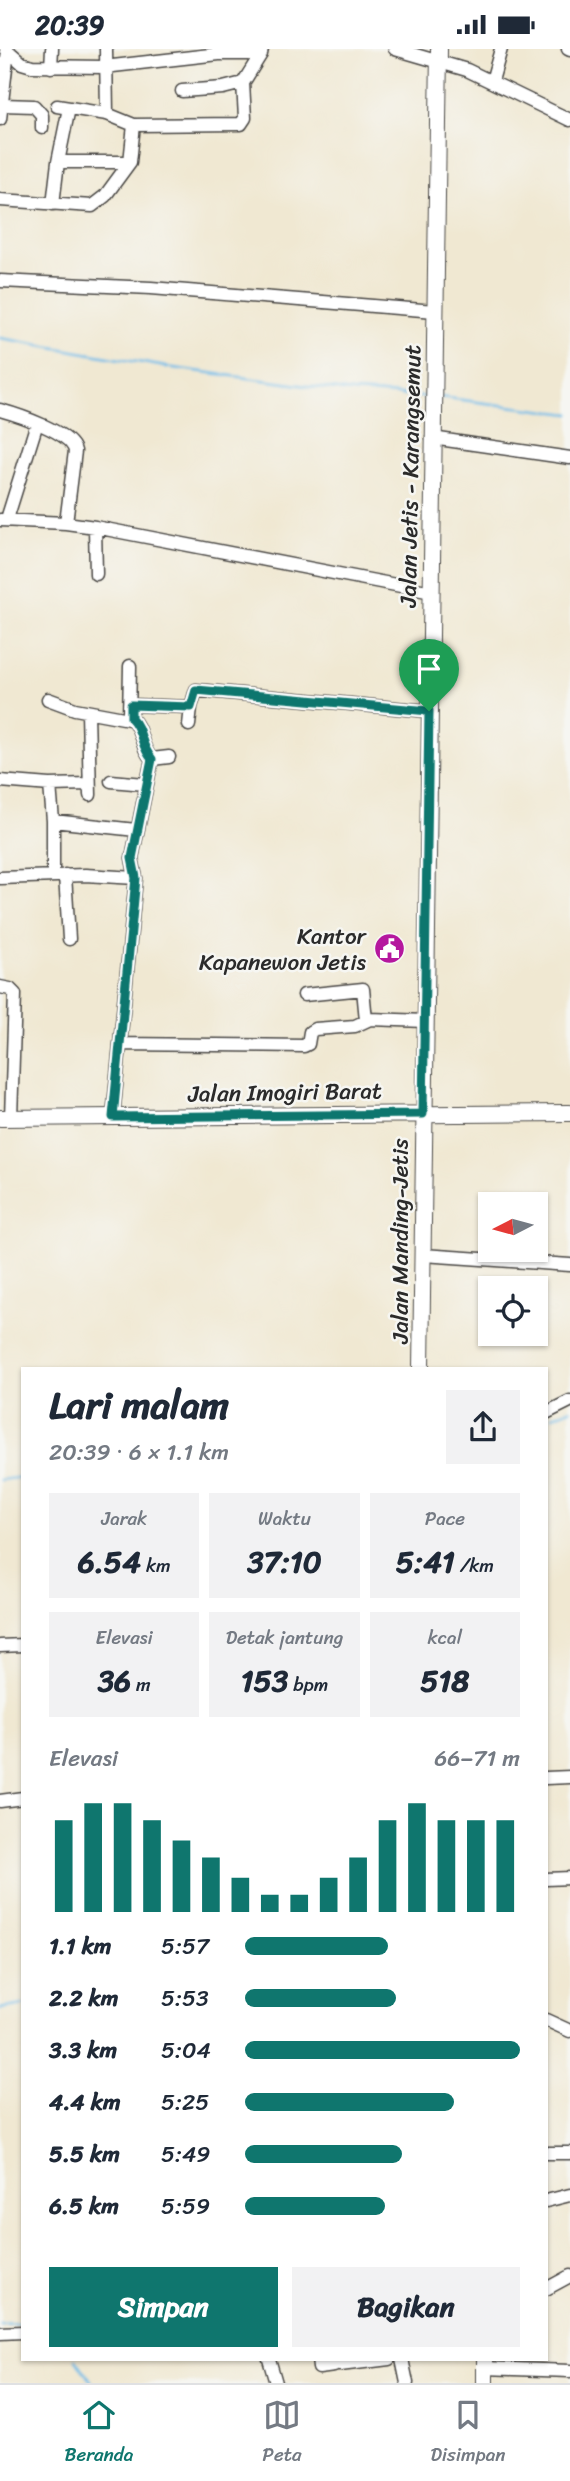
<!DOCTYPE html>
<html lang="id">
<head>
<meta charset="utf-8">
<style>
  body { margin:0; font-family:Sriracha,sans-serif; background:#f2f2f3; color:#1f2937; height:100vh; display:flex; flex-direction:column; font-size:26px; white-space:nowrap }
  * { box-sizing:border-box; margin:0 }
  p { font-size:23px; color:#747a83 }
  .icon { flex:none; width:38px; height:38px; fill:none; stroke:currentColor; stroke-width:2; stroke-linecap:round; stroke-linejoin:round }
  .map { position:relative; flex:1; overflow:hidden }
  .drawer { position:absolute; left:21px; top:1318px; width:527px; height:994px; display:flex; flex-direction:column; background:#fff; border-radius:0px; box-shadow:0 2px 5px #0004 }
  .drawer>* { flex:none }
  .needle { width:46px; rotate:264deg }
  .fabs { position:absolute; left:478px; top:1143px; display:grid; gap:14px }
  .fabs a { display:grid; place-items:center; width:70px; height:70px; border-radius:0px; background:#fff; box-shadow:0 2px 5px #0004; font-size:35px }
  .pin { position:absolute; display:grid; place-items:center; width:60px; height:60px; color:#fff; margin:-72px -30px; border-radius:50% 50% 50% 0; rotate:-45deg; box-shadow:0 0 7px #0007 }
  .pin .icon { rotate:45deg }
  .round { display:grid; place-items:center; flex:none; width:74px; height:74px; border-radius:0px; background:#f2f2f3 }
  .summary { display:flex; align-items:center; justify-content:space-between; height:119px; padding:0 28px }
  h1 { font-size:38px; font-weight:700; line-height:52px }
  .metrics { display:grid; grid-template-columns:repeat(3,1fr); gap:10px; height:119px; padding:7px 28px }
  .metrics div { display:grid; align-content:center; border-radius:0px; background:#f2f2f3; text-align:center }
  .metrics b { font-size:30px; font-weight:700 }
  .metrics small { font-size:19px; font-weight:400 }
  .metrics p { font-size:19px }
  .chart { height:196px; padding:14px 28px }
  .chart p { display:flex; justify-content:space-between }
  .chart svg { width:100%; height:126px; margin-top:7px; stroke:#0f766e; stroke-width:6 }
  .action { display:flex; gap:14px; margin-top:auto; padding:14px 28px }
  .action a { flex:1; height:80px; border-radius:0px; background:#0f766e; color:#fff; font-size:28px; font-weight:700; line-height:80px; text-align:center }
  .action a+a { background:#f2f2f3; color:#1f2937 }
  ul { padding:0 28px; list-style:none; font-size:23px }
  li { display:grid; grid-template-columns:112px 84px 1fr; align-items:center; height:52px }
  li i { height:18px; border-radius:9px; background:#0f766e }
  .status { display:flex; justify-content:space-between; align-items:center; height:49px; padding:0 35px; background:#fff; direction:ltr }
  .status svg { height:19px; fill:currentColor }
  .tabs { display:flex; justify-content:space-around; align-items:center; height:98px; border-top:2px solid #e0e1e3; background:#fff; font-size:19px; color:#747a83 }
  .tabs a { display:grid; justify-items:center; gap:4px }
  .tabs .on { color:#0f766e }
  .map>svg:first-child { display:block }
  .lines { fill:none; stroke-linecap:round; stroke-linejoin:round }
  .stream { stroke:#6fbce9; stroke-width:2.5 }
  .minor-casing { stroke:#494744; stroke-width:15 }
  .major-casing { stroke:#494744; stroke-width:18 }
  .minor { stroke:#fff; stroke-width:12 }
  .major { stroke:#fff; stroke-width:16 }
  .route-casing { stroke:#fff; stroke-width:14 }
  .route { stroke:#0f766e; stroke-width:9 }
  .labels { text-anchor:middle; stroke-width:5; stroke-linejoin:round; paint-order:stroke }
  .street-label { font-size:23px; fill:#2b2b2b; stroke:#f6f6f2 }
  .poi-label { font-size:23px; fill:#2b2b2b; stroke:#f6f6f2; text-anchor:end }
</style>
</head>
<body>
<div class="status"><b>20:39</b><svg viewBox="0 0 49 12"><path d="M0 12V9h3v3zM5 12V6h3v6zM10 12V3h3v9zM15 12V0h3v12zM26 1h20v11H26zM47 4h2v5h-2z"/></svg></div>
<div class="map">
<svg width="570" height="2334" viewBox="0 0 570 2334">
  <rect width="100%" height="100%" fill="#f6f6f2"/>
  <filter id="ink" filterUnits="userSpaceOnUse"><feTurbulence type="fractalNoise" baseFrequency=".0143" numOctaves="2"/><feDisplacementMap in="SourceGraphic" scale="14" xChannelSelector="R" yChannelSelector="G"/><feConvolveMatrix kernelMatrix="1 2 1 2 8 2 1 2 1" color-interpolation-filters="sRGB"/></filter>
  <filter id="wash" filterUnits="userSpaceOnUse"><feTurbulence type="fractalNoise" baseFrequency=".00686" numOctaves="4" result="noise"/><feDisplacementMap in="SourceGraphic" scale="28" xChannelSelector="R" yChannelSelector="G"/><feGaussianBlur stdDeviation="1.57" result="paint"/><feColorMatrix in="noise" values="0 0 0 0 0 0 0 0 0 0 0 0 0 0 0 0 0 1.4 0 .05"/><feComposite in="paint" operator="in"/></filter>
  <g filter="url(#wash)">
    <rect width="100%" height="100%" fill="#f0e8d2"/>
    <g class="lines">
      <!-- stream -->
      <path class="stream" d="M 0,289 L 166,318 L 352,343 L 430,348
        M 440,348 L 570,365
        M 553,1367 L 570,1360
        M 0,1431 L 23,1428
        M 546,1823 L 570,1820
        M 0,1960 L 23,1956
        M 0,2275 L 23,2274
        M 76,2310 L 92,2334"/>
    </g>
  </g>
  <g filter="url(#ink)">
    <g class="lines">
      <defs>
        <path id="minor" d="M 6,0 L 22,14 L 32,17 L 104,18 L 219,5 L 261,5 L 262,0
          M 395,0 L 467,21 L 570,71
          M 568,0 L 570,1
          M 51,18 L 52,0
          M 492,32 L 501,0
          M 182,42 L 223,39 L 243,34 L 261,5
          M 2,56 L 34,57 L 42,66 L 42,79
          M 57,57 L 107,65
          M 0,70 L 8,2
          M 134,76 L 241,75 L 245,69 L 243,34
          M 58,113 L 130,113
          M 0,151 L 92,157 L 105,147 L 130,113 L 134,76 L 107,65 L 106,0
          M 53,155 L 58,113 L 69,59
          M 0,232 L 151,239 L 435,262
          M 0,361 C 18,366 71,383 75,402 L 66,474 L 0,471
          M 432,389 L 570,409
          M 7,470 L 37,374
          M 66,474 L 95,478 L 96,525
          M 95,478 L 432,543
          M 48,650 L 75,660 L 129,670 L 130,617
          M 131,656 L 191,658 L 196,641 L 429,662
          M 88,663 L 90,746
          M 189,676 L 191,658
          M 152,710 L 169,708
          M 0,732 L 50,736 L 89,735
          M 111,732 L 145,735
          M 50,736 L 53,772 L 136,781
          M 65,826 L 69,890
          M 53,827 L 53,772
          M 0,829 L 85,826 L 136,829
          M 0,938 L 10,940 L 15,945 L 11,1069
          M 304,946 L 363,940 L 366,971
          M 120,995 L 304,997 L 308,995 L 310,983 L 315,980 L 355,977 L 370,970 L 425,972
          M 113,1068 L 136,829 L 132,809 L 152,710 C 140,698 143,680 131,669
          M 423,1206 L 570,1216
          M 546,1364 L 570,1352
          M 0,1597 L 23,1596
          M 546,1729 L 570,1728
          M 0,1752 L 23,1749
          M 546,1830 L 570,1829
          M 546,1971 L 570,1982
          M 546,2104 L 570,2104
          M 546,2152 L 570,2146
          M 546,2240 L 570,2227
          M 0,2284 L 23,2283
          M 269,2310 L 276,2334
          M 318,2310 L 319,2319 L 334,2317
          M 402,2310 L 407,2334
          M 340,2316 L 389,2310
          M 485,2319 L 570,2322"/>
        <path id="major" d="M 0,1069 L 570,1064
          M 421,1320 L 439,0
          M 485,2310 L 485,2334"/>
      </defs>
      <!-- minor casing -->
      <use href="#minor" class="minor-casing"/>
      <!-- major casing -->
      <use href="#major" class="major-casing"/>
      <!-- minor -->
      <use href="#minor" class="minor"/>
      <!-- major -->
      <use href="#major" class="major"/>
    </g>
  </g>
  <g class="lines" filter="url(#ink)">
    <defs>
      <path id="route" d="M 196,641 L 429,662 L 423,1065 L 113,1068 L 136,829 L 132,809 L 152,710 C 140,697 143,680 131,669 L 131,656 L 191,658 Z"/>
    </defs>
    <!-- route casing -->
    <use href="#route" class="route-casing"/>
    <!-- route -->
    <use href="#route" class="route"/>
  </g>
  <!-- icons -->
  <defs>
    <symbol id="civic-disc" viewBox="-11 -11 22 22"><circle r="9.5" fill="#b5179e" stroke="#f6f6f2"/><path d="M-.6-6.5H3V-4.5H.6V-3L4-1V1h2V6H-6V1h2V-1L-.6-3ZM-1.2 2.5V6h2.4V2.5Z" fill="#fff"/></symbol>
  </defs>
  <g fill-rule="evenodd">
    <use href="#civic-disc" x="372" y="882" width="35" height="35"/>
  </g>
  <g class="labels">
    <!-- street labels -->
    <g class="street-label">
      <text transform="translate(410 427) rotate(-89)" y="8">Jalan Jetis - Karangsemut</text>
      <text transform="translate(285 1043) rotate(-1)" y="8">Jalan Imogiri Barat</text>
      <text transform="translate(400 1192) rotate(-90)" y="8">Jalan Manding-Jetis</text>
    </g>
    <!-- poi labels -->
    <g class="poi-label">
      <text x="366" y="895">Kantor<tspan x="366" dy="26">Kapanewon Jetis</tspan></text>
    </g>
  </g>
</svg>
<div class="fabs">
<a><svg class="needle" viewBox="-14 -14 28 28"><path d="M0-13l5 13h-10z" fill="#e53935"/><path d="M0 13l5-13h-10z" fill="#747a83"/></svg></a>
<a><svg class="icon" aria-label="locate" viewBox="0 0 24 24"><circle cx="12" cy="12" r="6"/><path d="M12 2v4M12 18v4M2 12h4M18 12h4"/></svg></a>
</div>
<div class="pin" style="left:429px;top:662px;background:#1e9e55"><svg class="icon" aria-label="arrive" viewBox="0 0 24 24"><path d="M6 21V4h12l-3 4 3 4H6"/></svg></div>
<section class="drawer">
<div class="summary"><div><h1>Lari malam</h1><p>20:39 · 6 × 1.1 km</p></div><a class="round"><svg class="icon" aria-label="share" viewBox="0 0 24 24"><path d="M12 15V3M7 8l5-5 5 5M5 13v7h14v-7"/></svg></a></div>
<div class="metrics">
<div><p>Jarak</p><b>6.54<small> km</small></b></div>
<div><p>Waktu</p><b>37:10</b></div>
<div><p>Pace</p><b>5:41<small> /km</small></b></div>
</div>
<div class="metrics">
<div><p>Elevasi</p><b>36<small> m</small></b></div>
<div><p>Detak jantung</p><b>153<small> bpm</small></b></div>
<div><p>kcal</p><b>518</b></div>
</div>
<div class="chart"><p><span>Elevasi</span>66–71 m</p>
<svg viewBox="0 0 160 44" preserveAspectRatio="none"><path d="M5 44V12M15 44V6M25 44V6M35 44V12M45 44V19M55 44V25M65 44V32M75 44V38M85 44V38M95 44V32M105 44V25M115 44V12M125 44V6M135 44V12M145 44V12M155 44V12"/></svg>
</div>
<ul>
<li><b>1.1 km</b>5:57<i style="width:52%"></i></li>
<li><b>2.2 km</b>5:53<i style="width:55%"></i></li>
<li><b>3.3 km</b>5:04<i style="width:100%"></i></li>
<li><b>4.4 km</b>5:25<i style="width:76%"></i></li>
<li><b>5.5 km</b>5:49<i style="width:57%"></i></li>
<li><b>6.5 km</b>5:59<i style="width:51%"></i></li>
</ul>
<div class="action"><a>Simpan</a><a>Bagikan</a></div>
</section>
</div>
<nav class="tabs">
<a class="on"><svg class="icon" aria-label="home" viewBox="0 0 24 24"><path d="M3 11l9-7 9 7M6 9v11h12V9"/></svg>Beranda</a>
<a><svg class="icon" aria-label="map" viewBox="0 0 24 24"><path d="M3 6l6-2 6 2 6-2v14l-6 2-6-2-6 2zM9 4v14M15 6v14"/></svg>Peta</a>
<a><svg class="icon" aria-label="saved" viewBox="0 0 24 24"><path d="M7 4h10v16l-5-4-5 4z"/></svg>Disimpan</a>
</nav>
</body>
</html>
